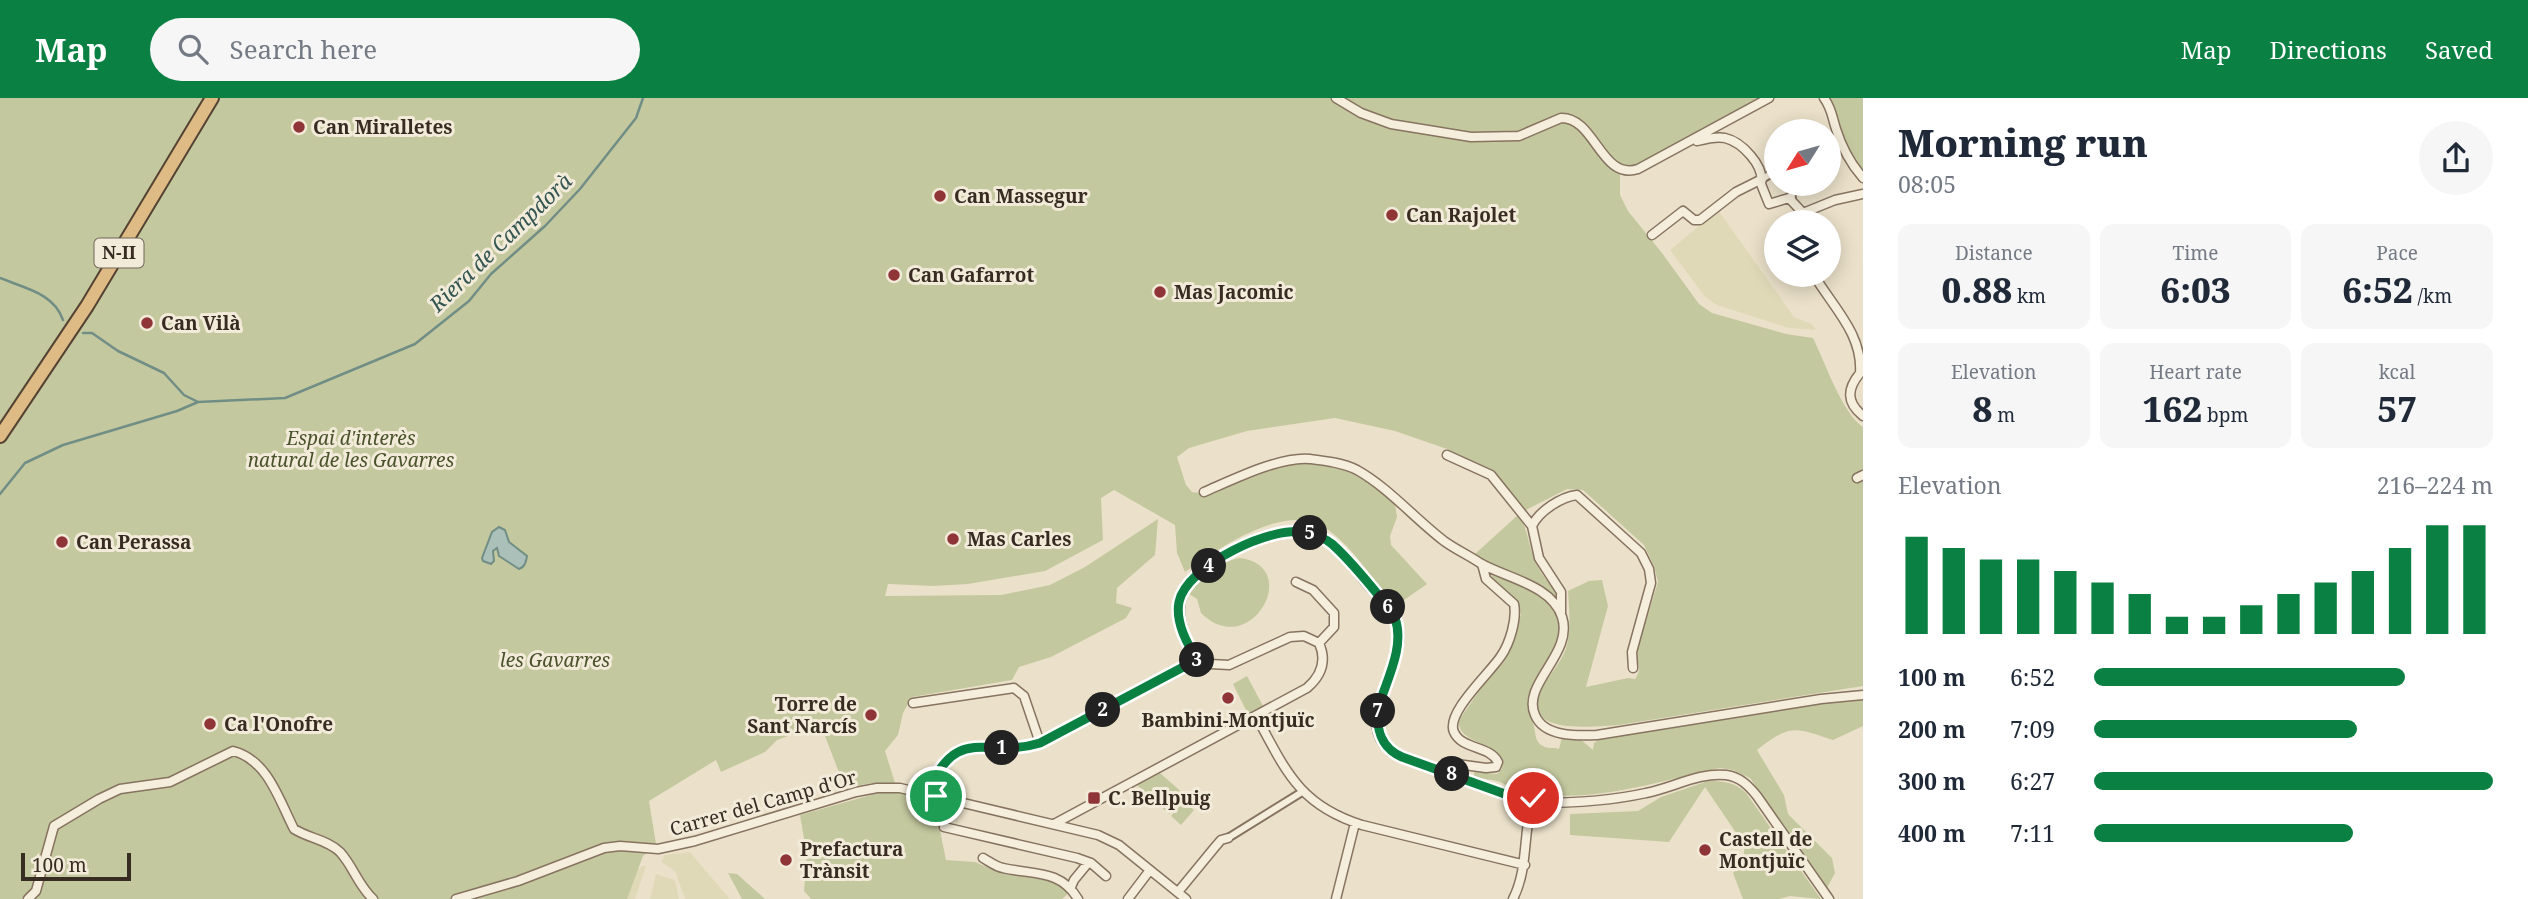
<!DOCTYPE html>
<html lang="en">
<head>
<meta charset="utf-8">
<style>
  body { margin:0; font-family:"Noto Serif",serif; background:#f6f6f7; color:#1f2937; height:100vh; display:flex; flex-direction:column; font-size:26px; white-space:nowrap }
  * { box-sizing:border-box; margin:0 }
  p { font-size:23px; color:#747a83 }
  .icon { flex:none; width:38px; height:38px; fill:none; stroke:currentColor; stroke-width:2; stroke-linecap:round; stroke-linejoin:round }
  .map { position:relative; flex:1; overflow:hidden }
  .drawer { display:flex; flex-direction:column; background:#fff; width:665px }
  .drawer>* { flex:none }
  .needle { width:46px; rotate:233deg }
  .fabs { position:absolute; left:1764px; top:21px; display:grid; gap:14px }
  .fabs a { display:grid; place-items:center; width:77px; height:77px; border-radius:50%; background:#fff; box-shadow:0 4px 18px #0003; font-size:35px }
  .scale { position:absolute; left:21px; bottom:18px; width:110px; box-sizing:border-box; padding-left:7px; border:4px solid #382c22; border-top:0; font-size:19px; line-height:24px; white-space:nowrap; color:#382c22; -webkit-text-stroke:5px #f3ebd9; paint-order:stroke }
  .pin { position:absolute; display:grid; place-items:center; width:60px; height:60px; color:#fff; margin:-30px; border:4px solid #fff; border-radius:50%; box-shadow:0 2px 7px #0007 }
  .km { position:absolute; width:35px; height:35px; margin:-18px; border-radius:50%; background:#222; color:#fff; font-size:19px; line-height:35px; text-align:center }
  .round { display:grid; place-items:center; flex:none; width:74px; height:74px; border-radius:37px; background:#f6f6f7 }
  .summary { display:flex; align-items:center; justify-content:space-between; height:119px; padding:0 35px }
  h1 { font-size:38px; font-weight:800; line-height:52px }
  .stats { display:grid; grid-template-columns:repeat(3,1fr); gap:10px; height:119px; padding:7px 35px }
  .stats div { display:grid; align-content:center; border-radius:14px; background:#f6f6f7; text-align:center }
  .stats b { font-size:35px; font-weight:800 }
  .stats small { font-size:19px; font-weight:400 }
  .stats p { font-size:19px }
  .chart { height:196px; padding:14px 35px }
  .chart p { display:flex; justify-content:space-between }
  .chart svg { width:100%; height:126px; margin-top:7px; stroke:#0b8043; stroke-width:6 }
  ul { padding:0 35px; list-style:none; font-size:23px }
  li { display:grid; grid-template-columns:112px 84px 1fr; align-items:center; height:52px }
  li i { height:18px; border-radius:9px; background:#0b8043 }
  header { display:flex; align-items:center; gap:42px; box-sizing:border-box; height:98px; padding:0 35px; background:#0b8043; color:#fff }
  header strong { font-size:33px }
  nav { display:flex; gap:38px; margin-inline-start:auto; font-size:24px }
  .search { width:490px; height:63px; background:#f6f6f7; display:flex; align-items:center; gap:18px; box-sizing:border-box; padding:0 24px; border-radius:38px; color:#747a83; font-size:26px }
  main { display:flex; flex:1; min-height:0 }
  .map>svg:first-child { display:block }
  .farmland { fill:#e0d9b8 }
  .green { fill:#c4c89e }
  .water { fill:#aac0b9; stroke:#718e86; stroke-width:2 }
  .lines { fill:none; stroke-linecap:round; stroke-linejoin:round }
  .stream { stroke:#718e86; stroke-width:2.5 }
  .pedestrian-casing { stroke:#867360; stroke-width:10 }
  .minor-casing { stroke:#867360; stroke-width:11 }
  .trunk-casing { stroke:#544233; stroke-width:16 }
  .pedestrian { stroke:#f6eedc; stroke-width:6 }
  .minor { stroke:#f6eedc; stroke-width:8 }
  .trunk { stroke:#deba85; stroke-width:12 }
  .route-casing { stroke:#fff; stroke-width:14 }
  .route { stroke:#0b8043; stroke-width:9 }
  .poi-dot { fill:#8f3537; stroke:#f3ebd9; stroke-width:2.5 }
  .labels { text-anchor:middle; stroke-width:6; stroke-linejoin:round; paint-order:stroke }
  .shield { fill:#f3ebd9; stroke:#706559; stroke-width:2 }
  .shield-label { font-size:18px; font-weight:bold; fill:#382c22 }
  .poi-label { font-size:19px; font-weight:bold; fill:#382c22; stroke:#f3ebd9; text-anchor:start }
  .park-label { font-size:19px; font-style:italic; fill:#49522a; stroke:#f3ebd9 }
  .street-label { font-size:19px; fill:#382c22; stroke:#f3ebd9 }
  .water-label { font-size:21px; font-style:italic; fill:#335653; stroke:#f3ebd9 }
</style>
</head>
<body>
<header>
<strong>Map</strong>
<div class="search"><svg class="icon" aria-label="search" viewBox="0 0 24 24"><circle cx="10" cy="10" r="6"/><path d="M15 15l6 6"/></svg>Search here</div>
<nav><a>Map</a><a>Directions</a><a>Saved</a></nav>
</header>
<main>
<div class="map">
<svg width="1863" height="801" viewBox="0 0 1863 801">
  <rect width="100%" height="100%" fill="#ebe1ca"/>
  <!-- farmland -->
  <path class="farmland" d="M 1718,112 L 1794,219 L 1812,226 L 1816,232 L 1789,230 L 1717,207 L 1706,200 L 1670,152 Z
    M 690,754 L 705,772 L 730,801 L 685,801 L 675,773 L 661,764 L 665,757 Z
    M 642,768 L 646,768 L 635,801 L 621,801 L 625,785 Z
    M 656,776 L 675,782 L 679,801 L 650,801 Z"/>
  <!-- green -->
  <path class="green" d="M 0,0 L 1764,0 L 1620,77 L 1620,97 L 1628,113 L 1662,155 L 1699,206 L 1712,215 L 1786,236 L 1813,240 C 1825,264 1842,315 1863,329 L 1863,588 L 1619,627 C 1597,628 1522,638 1540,595 C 1546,580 1559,568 1565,553 C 1572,534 1569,513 1568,493 L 1589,483 L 1602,482 L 1608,508 L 1586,589 L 1628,580 L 1635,581 C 1641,572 1640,568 1635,559 L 1658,484 L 1654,468 L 1644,447 L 1583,392 L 1567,391 L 1526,412 L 1493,373 L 1447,351 L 1395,333 L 1335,320 L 1247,333 L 1189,350 L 1177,359 L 1186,387 L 1192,394 L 1207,396 L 1292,365 L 1308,364 L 1347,373 L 1369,385 L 1395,406 L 1397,419 L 1390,438 L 1391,447 L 1427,486 L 1394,509 C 1374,483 1354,450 1327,431 C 1287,402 1219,450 1185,474 L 1177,455 L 1175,427 L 1114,392 L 1101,400 L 1103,442 L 1045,473 L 968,486 L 933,488 L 888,486 L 885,498 L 1001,497 L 1050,487 L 1085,469 L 1158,421 L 1155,457 L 1117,490 L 1116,505 L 1132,510 L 1126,520 L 1051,559 L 1019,569 L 1012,582 L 912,599 L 903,615 L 898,637 L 885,653 L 895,685 L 872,685 L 845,690 L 823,633 L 813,629 L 777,642 L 765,654 L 721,674 L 716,662 L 649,703 L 656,746 L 643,758 L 627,801 L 0,801 Z
    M 1826,0 L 1863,0 L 1863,80 L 1835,25 L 1838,23 Z
    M 1519,416 C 1526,429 1528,441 1532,455 C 1537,471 1547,483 1557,495 L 1554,498 C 1531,479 1498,476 1475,456 Z
    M 1240,460 C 1304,468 1250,564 1201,515 L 1197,501 L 1189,496 C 1202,478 1218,464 1240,460 Z
    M 1492,477 C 1506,478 1520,488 1532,494 C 1543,500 1553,508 1557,521 C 1567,551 1539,568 1530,593 C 1525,605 1529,614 1533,625 C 1536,633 1534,644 1543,648 C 1547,651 1554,649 1559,651 L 1562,639 L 1580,641 L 1593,652 L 1594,645 L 1600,641 L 1824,605 L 1863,601 L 1863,628 L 1833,642 C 1794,629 1790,626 1757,652 L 1784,697 L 1788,716 L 1832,760 L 1835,775 L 1827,790 L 1750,680 L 1733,672 L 1720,670 C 1653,684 1565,716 1500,684 C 1492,681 1482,682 1474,678 L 1474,674 L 1497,676 L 1502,671 L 1503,662 C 1494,643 1456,645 1459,622 L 1484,586 L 1504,564 L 1521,517 L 1518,504 L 1491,480 Z
    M 1247,578 L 1263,608 L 1248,616 L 1233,586 Z
    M 1160,675 L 1185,697 L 1169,716 L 1137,687 Z
    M 1708,683 C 1723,683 1735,684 1746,695 L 1821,801 L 1790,798 L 1779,801 L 1743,801 L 1733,775 L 1742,767 L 1745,748 L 1705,689 L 1669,744 L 1570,737 L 1570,716 L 1638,713 L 1661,699 Z
    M 878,695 L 903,695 L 934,703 L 946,762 L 975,764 L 998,774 L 1056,784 L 1069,795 L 1062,801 L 811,801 L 804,793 L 807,758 L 800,717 Z
    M 1184,703 L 1194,712 L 1181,727 L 1171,718 Z
    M 728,775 L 737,776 L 765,801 L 742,801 Z"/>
  <!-- water -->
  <path class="water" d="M 499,429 L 505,432 L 509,444 L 527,458 C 526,464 525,469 519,471 L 499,458 L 497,450 L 493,453 L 494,463 L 491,466 L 483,463 L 482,460 L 492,434 Z"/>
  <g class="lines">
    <!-- stream -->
    <path class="stream" d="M 0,180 C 24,190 54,195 63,222
      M 83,235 L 92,235 L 118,253 L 164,275 L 184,297 L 198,304
      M 0,396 L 25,365 L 63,347 L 177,313 L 198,304 L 285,300 L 415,246 L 469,203 L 491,176 L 545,128 L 580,91 L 636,20 L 643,0"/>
    <defs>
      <path id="pedestrian" d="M 1762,81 L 1776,73
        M 1791,86 L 1792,102
        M 1228,740 L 1302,694"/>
      <path id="minor" d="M 1336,0 L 1361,15 L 1391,26 L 1471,39 L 1519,38 L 1561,20 C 1595,19 1601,83 1638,71 L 1769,0
        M 1824,0 C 1832,11 1832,19 1836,31 C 1842,50 1850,65 1863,80
        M 1697,43 C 1705,41 1717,38 1725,40 C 1742,44 1765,68 1761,86 L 1769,106 L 1789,100 L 1803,115
        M 1803,115 L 1835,102 L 1863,96
        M 1652,137 L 1683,113 L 1694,122 L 1700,122 L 1736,94 L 1762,81
        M 1814,177 C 1832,208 1863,236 1860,275 C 1847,291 1846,304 1863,318
        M 1447,357 L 1491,377 L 1532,428 L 1539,460 L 1561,494 L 1561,515
        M 1857,380 L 1863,377
        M 1204,394 C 1232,382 1280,358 1310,361 C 1326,363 1343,365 1357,372 C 1389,390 1414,420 1444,443 C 1455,451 1468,457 1480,465 C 1506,480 1552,487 1562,519 C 1574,556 1521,586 1535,617 C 1544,639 1577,638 1597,637 L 1821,601 L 1863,597
        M 1532,428 C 1539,413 1561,399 1577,397 L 1641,455 L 1649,471 L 1651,485 L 1632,554 L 1633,570
        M 1296,484 L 1313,492 L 1334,515 L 1334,529 L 1319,545
        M 1198,564 C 1164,505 1178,481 1237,451 C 1266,436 1303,421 1332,446 C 1345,457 1356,473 1367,486 C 1380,501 1396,514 1399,534 C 1404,572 1344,634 1402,659 L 1527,704
        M 913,605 L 1014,590 L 1024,598 L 1040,645
        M 1256,618 C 1286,673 1299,707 1362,727 L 1525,767
        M 1450,675 L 1457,666 L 1486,670 L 1496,669 L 1498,664 C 1489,647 1462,652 1454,634 C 1445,615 1491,574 1501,558 C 1510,545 1517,521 1514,506 L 1486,481 L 1482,466
        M 926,696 C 959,623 985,663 1040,645 L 1192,565 L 1229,567 L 1290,539 L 1304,538 L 1319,545 C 1327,563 1321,578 1307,590 L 1054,726
        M 1537,705 C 1574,705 1610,703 1646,695 C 1672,690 1700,674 1726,677 C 1740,679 1748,687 1757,698 L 1829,801
        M 944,729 L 1077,760 L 1091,765 L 1106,778
        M 983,760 C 990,764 996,769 1003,770 C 1033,777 1060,771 1078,801
        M 1071,789 L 1074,782 L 1088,765
        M 1178,794 L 1215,749 L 1221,742 L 1228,740
        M 28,801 L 36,793 L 54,728 L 99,701 L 120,691 L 170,684 L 233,653 C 268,662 279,702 294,731 C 308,740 328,742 340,754 C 353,768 358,787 373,801
        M 456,801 L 518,783 L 604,750 L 620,748 L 658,751 L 695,743 L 856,694 L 877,690 L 900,690 L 1098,737 L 1119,747 L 1186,801
        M 1128,801 L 1150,772
        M 1336,801 L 1355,725
        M 1513,801 C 1528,771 1523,740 1531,709 L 1537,705 L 1533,700 L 1527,704 L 1531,709"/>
      <path id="trunk" d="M 0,338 L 87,208 L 212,0"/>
    </defs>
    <!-- pedestrian casing -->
    <use href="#pedestrian" class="pedestrian-casing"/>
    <!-- minor casing -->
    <use href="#minor" class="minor-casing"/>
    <!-- trunk casing -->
    <use href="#trunk" class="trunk-casing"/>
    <!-- pedestrian -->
    <use href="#pedestrian" class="pedestrian"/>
    <!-- minor -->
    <use href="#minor" class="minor"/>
    <!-- trunk -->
    <use href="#trunk" class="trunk"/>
  </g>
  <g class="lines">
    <defs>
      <path id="route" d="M 936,698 L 926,696 C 959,623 985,662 1040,645 L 1187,567 L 1198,564 C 1188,547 1175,525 1179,504 C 1186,468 1274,425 1308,435 C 1316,437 1326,441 1332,446 C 1348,460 1384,502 1395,520 C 1405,549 1387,581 1378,610 C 1376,632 1381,650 1402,659 L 1527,704 L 1533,700"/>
    </defs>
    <!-- route casing -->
    <use href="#route" class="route-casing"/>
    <!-- route -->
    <use href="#route" class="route"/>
  </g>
  <!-- markers -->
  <g class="poi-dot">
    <circle cx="299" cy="29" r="7"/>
    <circle cx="940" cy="98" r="7"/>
    <circle cx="1392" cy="117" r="7"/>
    <circle cx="894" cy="177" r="7"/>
    <circle cx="1160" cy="194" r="7"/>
    <circle cx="147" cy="225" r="7"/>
    <circle cx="953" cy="441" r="7"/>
    <circle cx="62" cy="444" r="7"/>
    <circle cx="1228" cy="600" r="7"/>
    <circle cx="871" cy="617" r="7"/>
    <circle cx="210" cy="626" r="7"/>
    <rect x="1087" y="693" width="14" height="14" rx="3.5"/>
    <circle cx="1705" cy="752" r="7"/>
    <circle cx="786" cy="762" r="7"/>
  </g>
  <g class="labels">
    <!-- shield labels -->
    <rect class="shield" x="94.5" y="140.5" width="49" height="29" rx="5"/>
    <g class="shield-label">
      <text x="119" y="161">N-II</text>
    </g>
    <!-- poi labels -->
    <g class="poi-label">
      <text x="313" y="36">Can Miralletes</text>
      <text x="954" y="105">Can Massegur</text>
      <text x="1406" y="124">Can Rajolet</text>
      <text x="908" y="184">Can Gafarrot</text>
      <text x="1174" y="201">Mas Jacomic</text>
      <text x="161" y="232">Can Vilà</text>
      <text x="967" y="448">Mas Carles</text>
      <text x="76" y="451">Can Perassa</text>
      <text x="857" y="613" text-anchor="end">Torre de<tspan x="857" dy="22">Sant Narcís</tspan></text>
      <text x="1228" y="629" text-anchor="middle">Bambini-Montjuïc</text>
      <text x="224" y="633">Ca l'Onofre</text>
      <text x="1108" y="707">C. Bellpuig</text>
      <text x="1719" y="748">Castell de<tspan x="1719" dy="22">Montjuïc</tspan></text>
      <text x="800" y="758">Prefactura<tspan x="800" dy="22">Trànsit</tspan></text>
    </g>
    <!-- park labels -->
    <g class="park-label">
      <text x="351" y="347">Espai d'interès<tspan x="351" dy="22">natural de les Gavarres</tspan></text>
      <text x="555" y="569">les Gavarres</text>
    </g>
    <!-- street labels -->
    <g class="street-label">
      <text transform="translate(763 705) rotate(-16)" y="7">Carrer del Camp d'Or</text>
    </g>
    <!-- water labels -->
    <g class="water-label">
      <text transform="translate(501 145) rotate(-44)" y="7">Riera de Campdorà</text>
    </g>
  </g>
</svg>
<div class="fabs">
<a><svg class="needle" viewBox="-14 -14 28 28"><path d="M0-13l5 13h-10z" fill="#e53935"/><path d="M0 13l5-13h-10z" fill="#747a83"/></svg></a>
<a><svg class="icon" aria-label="layers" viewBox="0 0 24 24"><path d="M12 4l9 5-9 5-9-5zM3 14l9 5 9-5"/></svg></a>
</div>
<div class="scale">100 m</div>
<div class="pin" style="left:936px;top:698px;background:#1e9e55"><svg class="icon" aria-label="arrive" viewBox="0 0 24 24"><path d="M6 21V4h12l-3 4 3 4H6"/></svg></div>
<div class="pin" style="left:1533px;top:700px;background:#d93025"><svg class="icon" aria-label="check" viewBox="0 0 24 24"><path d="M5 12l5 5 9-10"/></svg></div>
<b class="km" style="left:1002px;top:650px">1</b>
<b class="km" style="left:1103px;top:612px">2</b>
<b class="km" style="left:1197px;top:562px">3</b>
<b class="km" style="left:1209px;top:468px">4</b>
<b class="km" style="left:1310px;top:435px">5</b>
<b class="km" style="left:1388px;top:509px">6</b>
<b class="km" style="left:1378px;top:613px">7</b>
<b class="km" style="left:1452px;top:676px">8</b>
</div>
<section class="drawer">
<div class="summary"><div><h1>Morning run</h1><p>08:05</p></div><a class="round"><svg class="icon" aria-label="share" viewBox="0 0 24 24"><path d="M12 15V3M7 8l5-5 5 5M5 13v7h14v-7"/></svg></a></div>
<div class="stats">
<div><p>Distance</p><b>0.88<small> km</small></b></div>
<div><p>Time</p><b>6:03</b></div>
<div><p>Pace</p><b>6:52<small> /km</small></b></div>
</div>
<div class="stats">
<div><p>Elevation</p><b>8<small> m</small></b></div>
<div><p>Heart rate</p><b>162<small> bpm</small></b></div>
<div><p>kcal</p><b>57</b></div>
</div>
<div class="chart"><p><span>Elevation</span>216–224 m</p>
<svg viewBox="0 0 160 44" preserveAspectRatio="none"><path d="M5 44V10M15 44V14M25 44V18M35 44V18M45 44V22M55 44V26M65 44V30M75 44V38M85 44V38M95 44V34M105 44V30M115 44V26M125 44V22M135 44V14M145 44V6M155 44V6"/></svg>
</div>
<ul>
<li><b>100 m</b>6:52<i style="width:78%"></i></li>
<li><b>200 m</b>7:09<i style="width:66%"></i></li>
<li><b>300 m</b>6:27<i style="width:100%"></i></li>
<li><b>400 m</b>7:11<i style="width:65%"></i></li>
</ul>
</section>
</main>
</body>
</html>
